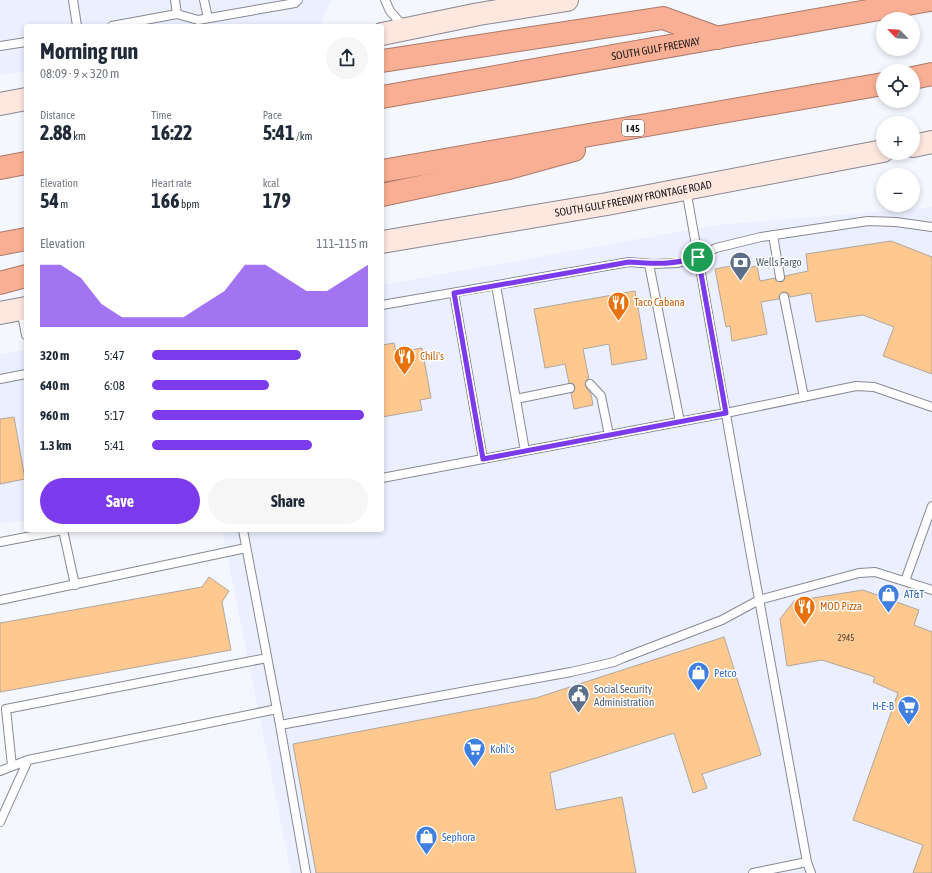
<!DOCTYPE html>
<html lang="en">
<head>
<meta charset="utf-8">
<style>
  body { margin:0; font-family:"Asap Condensed",sans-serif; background:#f6f6f7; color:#1f2937; height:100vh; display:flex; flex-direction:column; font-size:15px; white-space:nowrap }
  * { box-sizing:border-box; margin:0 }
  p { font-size:13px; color:#747a83 }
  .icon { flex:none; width:22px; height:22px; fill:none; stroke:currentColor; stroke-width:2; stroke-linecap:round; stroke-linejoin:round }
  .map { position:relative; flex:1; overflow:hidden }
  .side { position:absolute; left:24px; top:24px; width:360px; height:508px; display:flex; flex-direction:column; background:#fff; border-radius:4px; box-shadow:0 2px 6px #0003 }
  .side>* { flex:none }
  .needle { width:26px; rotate:295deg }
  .buttons { position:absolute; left:876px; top:12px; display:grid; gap:8px }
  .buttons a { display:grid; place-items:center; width:44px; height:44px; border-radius:50%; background:#fff; box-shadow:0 2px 6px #0003; font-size:20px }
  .pin { position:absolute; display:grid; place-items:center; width:34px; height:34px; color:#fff; margin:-17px; border:2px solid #fff; border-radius:50%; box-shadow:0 1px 4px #0007 }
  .round { display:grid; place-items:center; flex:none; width:42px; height:42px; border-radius:21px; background:#f6f6f7 }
  .head { display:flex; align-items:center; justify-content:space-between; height:68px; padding:0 16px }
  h1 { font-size:22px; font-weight:700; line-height:30px }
  .stats { display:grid; grid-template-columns:repeat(3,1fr); gap:6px; height:68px; padding:4px 16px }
  .stats div { display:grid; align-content:center }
  .stats b { font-size:20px; font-weight:700 }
  .stats small { font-size:11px; font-weight:400 }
  .stats p { font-size:11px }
  .chart { height:112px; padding:8px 16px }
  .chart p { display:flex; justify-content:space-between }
  .chart svg { width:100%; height:72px; margin-top:4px; fill:#7c3aed; opacity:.7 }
  .cta { display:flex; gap:8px; margin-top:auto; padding:8px 16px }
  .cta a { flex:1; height:46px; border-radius:24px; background:#7c3aed; color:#fff; font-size:16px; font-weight:700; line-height:46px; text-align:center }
  .cta a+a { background:#f6f6f7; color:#1f2937 }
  ul { padding:0 16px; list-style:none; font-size:13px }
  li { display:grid; grid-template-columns:64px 48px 1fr; align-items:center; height:30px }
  li i { height:10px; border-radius:5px; background:#7c3aed }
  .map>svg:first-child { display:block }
  .built { fill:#ecefff }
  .building { fill:#ffc88f; stroke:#afa69d }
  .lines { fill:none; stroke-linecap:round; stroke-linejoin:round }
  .lane-casing { stroke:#878994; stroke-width:10 }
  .secondary-casing { stroke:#878994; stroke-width:24 }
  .highway-casing { stroke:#aa7a6a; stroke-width:24 }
  .lane { stroke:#fff; stroke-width:8 }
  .secondary { stroke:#fde7df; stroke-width:22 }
  .highway { stroke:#f9af94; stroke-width:22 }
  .route-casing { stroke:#fff; stroke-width:8 }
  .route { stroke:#7c3aed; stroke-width:5 }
  .labels { text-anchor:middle; stroke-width:3; stroke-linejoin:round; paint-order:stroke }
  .number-label { font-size:9px; fill:#52453a }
  .shield { fill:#fff; stroke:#5d5e61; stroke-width:1 }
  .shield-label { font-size:10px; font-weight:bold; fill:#18191d }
  .street-label { font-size:11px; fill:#18191d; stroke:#fff }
  .service-label { font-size:11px; fill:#4e5e75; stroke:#fff; text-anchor:start }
  .food-label { font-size:11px; fill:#c56008; stroke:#fff; text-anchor:start }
  .shop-label { font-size:11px; fill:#366cbe; stroke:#fff; text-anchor:start }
</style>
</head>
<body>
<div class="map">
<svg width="932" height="873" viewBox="0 0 932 873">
  <rect width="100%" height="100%" fill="#f5f7fe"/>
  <!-- built -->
  <path class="built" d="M 0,0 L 331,0 L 321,25 L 314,26 L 26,26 L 26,71 L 0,75 Z
    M 932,207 L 932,873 L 291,873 L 222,530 L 382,530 L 382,285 L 717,225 Z
    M 26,350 L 26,520 L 0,524 L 0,354 Z"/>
  <!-- building -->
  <path class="building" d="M 891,241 L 932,257 L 932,374 L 883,356 L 894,327 L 863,315 L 816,322 L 811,293 L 790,297 L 788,293 L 783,292 L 779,295 L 779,299 L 761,302 L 767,334 L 732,341 L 730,326 L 726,327 L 715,269 L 741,264 L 742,269 L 757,266 L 760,281 L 775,278 L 776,281 L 781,282 L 784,281 L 785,276 L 808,271 L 806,254 Z
    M 635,291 L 647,359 L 612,365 L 609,344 L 583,349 L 589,379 L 586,380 L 585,385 L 591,394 L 593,405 L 574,409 L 571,393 L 574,392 L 575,387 L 574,384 L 569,383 L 565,364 L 545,368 L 534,309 Z
    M 394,343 L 396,353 L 422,348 L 431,398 L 420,400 L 422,410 L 382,417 L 382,345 Z
    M 14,417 L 25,479 L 0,484 L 0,419 Z
    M 209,577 L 229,591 L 222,602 L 231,650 L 0,692 L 0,623 L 202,587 Z
    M 863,590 L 919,610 L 914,625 L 932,632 L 932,873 L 913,873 L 923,845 L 853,820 L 898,693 L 873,682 L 875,677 L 822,660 L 787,666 L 780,619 L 794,601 Z
    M 724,637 L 761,755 L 702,774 L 707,788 L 693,793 L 674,733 L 550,773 L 556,810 L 622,797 L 636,873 L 316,873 L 293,744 L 536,698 Z"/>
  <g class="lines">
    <defs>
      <path id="lane" d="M 73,0 L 77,26
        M 175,0 L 177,14
        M 204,0 L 208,18
        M 385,0 L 390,11 L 404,27
        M 112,26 L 177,14 L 198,20 L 295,3 L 298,0
        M 0,46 L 26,42
        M 686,189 L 750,550 L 807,862 L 811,873
        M 773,235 L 780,277
        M 649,264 L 680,422
        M 496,285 L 525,451
        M 454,293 L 483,459
        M 784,297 L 804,397
        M 382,305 L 629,262 L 653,264 L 678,263 L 698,257 L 716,248 L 761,237 L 868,221 L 896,222 L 932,227
        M 21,310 L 26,335
        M 0,379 L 26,374
        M 590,384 L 601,396 L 609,435
        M 516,399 L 570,388
        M 382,478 L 726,413 L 856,386 L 874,387 L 932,407
        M 63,530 L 75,585
        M 243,530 L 280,725 L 571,672 L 614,662 L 623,658 L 722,620 L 759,600 L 859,573 L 875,572 L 932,590
        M 0,542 L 63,530
        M 905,581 L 932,506
        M 0,600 L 246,548
        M 280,725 L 306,873
        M 12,766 L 6,709 L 267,658
        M 0,771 L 28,760
        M 0,822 L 28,760 L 277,709
        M 753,873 L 807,862"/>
      <g id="secondary">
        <path d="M 382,34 L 479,14 L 567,0"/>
        <path d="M 0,104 L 26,99"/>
        <path d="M 913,146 L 932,142"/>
        <path id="s1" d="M 382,242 L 607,204 L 883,151"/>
        <path d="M 0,313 L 26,308"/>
      </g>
      <g id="highway">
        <path d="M 382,61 L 663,18 L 718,38"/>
        <path d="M 913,78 L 932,74"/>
        <path id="s2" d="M 382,97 L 930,0"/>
        <path d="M 0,168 L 26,163"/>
        <path d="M 382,171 L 883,84"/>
        <path d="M 382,195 L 509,168 L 574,150"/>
        <path d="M 0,244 L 26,239"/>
        <path d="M 0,283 L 26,276"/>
      </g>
    </defs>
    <!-- lane casing -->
    <use href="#lane" class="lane-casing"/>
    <!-- secondary casing -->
    <use href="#secondary" class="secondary-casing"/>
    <!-- highway casing -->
    <use href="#highway" class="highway-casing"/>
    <!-- lane -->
    <use href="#lane" class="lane"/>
    <!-- secondary -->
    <use href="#secondary" class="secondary"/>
    <!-- highway -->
    <use href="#highway" class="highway"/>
  </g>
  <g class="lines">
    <defs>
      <path id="route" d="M 698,257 L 726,413 L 483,459 L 454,293 L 629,262 C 656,264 671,265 698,257 Z"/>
    </defs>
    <!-- route casing -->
    <use href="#route" class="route-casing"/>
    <!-- route -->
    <use href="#route" class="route"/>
  </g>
  <!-- icons -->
  <defs>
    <symbol id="bank-pin" viewBox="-11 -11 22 30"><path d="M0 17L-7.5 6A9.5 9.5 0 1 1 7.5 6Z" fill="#5c6f8a" stroke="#fff"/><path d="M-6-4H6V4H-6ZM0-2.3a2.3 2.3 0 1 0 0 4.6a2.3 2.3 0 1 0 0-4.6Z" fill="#fff"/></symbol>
    <symbol id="restaurant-pin" viewBox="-11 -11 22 30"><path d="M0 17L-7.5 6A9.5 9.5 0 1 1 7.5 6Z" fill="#e8710a" stroke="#fff"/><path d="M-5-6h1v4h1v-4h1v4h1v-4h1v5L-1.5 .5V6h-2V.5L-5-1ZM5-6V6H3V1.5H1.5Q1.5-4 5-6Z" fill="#fff"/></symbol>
    <symbol id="shop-pin" viewBox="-11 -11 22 30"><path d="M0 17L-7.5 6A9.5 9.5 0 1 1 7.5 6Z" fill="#3f7fe0" stroke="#fff"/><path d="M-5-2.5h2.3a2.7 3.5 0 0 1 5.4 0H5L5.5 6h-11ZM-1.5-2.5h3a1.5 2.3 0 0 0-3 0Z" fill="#fff"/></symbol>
    <symbol id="civic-pin" viewBox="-11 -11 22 30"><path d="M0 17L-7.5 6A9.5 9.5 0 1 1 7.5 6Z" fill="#5c6f8a" stroke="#fff"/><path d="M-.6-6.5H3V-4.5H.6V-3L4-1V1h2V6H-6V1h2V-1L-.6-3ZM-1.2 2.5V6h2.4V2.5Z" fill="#fff"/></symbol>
    <symbol id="supermarket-pin" viewBox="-11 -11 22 30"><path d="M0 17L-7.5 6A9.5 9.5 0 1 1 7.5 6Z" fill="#3f7fe0" stroke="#fff"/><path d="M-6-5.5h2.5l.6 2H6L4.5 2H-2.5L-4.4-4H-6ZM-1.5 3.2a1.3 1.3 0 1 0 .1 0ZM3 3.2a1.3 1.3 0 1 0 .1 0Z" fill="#fff"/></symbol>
  </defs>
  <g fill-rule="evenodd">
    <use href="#bank-pin" x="728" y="250" width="25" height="34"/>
    <use href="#restaurant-pin" x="606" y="290" width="25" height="34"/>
    <use href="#restaurant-pin" x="392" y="344" width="25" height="34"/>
    <use href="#shop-pin" x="876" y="582" width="25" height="34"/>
    <use href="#restaurant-pin" x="792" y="594" width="25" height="34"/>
    <use href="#shop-pin" x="686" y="660" width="25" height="34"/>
    <use href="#civic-pin" x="566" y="682" width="25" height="34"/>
    <use href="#supermarket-pin" x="896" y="694" width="25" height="34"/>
    <use href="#supermarket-pin" x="462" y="736" width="25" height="34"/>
    <use href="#shop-pin" x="414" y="824" width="25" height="34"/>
  </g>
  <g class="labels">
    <!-- number labels -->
    <g class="number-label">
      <text x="846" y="641">2945</text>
    </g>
    <!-- shield labels -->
    <rect class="shield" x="622" y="120" width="22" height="16" rx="3"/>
    <g class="shield-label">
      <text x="633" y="132">I 45</text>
    </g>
    <!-- street labels -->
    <g class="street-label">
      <text dy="4" stroke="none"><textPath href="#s2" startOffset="278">SOUTH GULF FREEWAY</textPath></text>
      <text dy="4" stroke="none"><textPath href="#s1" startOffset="255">SOUTH GULF FREEWAY FRONTAGE ROAD</textPath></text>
    </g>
    <!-- service labels -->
    <g class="service-label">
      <text x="756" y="266">Wells Fargo</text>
      <text x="594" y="693">Social Security<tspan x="594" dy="13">Administration</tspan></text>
    </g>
    <!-- food labels -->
    <g class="food-label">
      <text x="634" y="306">Taco Cabana</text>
      <text x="420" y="360">Chili's</text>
      <text x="820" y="610">MOD Pizza</text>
    </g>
    <!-- shop labels -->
    <g class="shop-label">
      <text x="904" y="598">AT&amp;T</text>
      <text x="714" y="677">Petco</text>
      <text x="894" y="710" text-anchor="end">H-E-B</text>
      <text x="490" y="753">Kohl's</text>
      <text x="442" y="841">Sephora</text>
    </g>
  </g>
</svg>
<div class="buttons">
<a><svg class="needle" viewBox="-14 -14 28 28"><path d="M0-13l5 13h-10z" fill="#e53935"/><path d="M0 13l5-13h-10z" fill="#747a83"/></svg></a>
<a><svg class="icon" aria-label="locate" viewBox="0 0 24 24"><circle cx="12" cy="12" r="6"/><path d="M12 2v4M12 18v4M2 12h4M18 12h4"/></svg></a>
<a>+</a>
<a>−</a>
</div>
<div class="pin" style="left:698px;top:257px;background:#1e9e55"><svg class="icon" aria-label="arrive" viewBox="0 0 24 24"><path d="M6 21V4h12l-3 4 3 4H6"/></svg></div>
<section class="side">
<div class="head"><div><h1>Morning run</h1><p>08:09 · 9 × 320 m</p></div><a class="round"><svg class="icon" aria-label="share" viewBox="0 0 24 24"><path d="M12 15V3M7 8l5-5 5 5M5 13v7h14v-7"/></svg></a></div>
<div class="stats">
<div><p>Distance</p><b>2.88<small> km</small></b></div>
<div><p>Time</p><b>16:22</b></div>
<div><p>Pace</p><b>5:41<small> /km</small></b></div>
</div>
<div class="stats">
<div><p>Elevation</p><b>54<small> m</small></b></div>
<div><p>Heart rate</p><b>166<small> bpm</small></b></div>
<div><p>kcal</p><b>179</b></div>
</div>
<div class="chart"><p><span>Elevation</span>111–115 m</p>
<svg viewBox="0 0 160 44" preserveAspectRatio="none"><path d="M0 44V6L10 6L20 14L30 30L40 38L50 38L60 38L70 38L80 30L90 22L100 6L110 6L120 14L130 22L140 22L150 14L160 6V44z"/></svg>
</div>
<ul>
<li><b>320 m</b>5:47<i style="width:69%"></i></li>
<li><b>640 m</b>6:08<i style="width:54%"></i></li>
<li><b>960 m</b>5:17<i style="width:98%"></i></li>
<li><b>1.3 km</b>5:41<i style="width:74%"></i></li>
</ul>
<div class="cta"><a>Save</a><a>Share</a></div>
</section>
</div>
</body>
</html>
